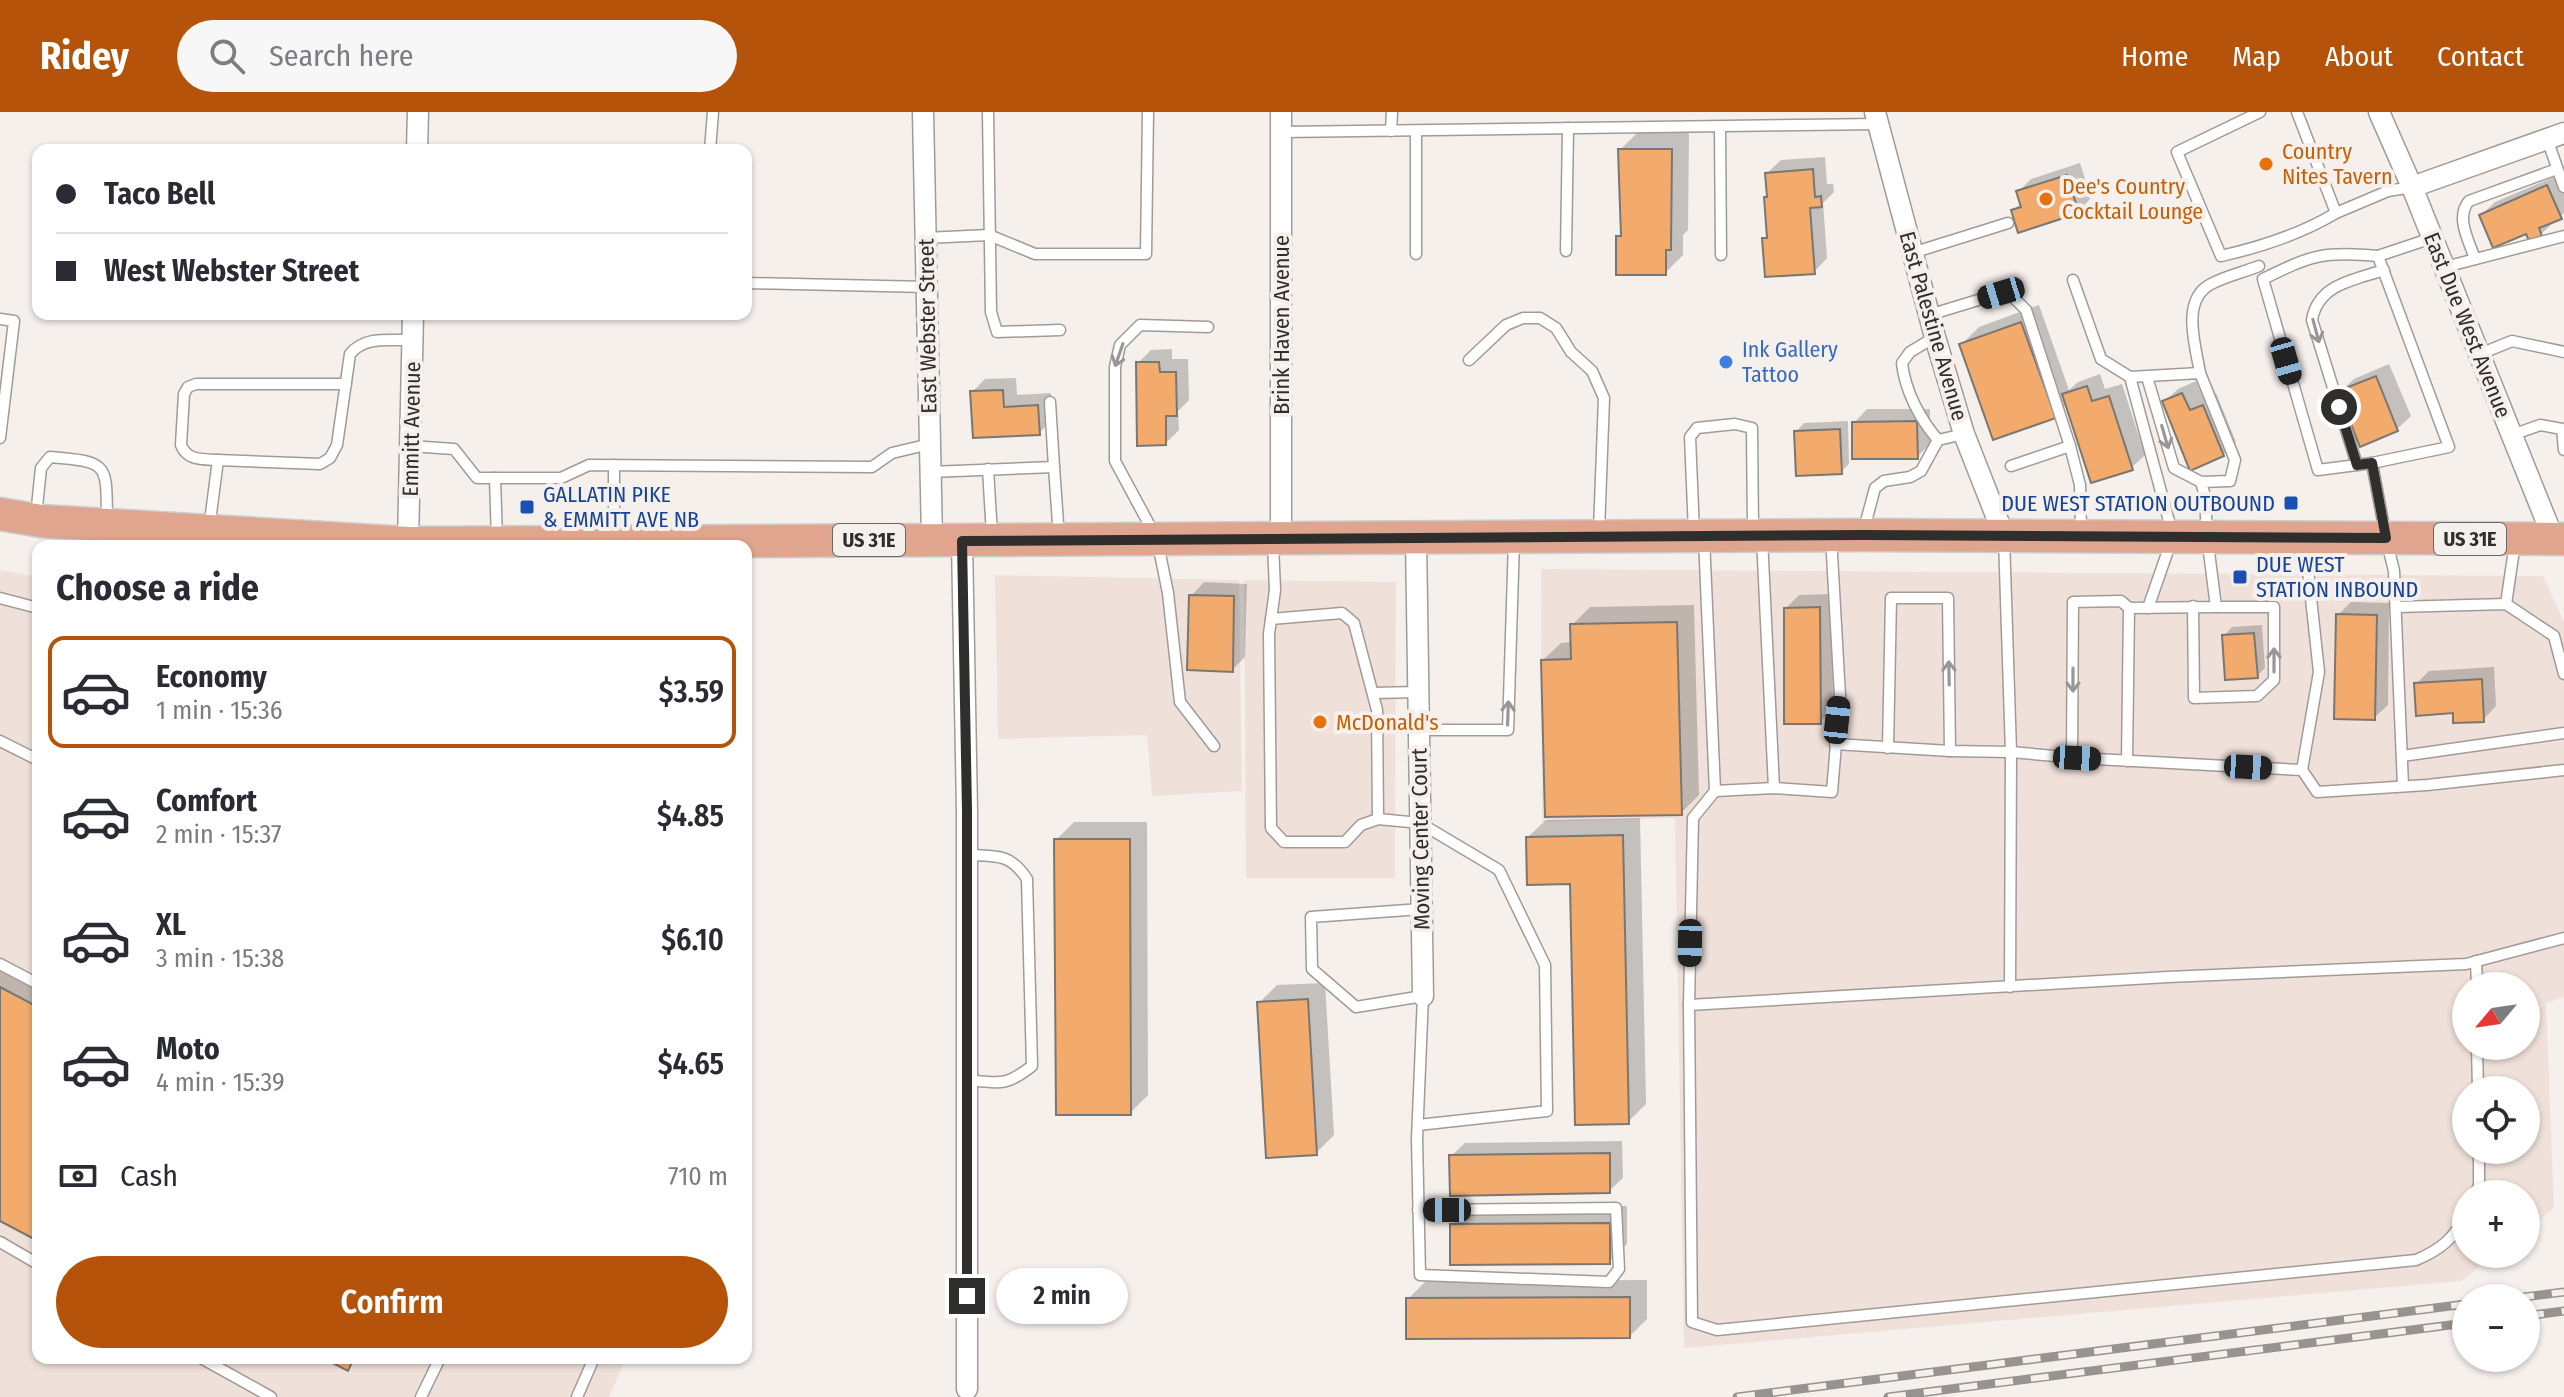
<!DOCTYPE html>
<html lang="en">
<head>
<meta charset="utf-8">
<style>
	body { margin:0; font-family:"Fira Sans Condensed",sans-serif; background:#f7f7f7; color:#2b2b33; height:100vh; display:flex; flex-direction:column; font-size:30px; white-space:nowrap }
	* { box-sizing:border-box; margin:0 }
	p { font-size:26px; color:#7c7c81 }
	.icon { flex:none; width:44px; height:44px; fill:none; stroke:currentColor; stroke-width:2; stroke-linecap:round; stroke-linejoin:round }
	.map { position:relative; flex:1; overflow:hidden }
	.drawer { position:absolute; left:32px; top:428px; width:720px; height:824px; display:flex; flex-direction:column; background:#fff; border-radius:16px; box-shadow:0 2px 6px #0004 }
	.drawer>* { flex:none }
	.banner { position:absolute; left:32px; top:32px; width:720px; height:176px; border-radius:16px; box-shadow:0 2px 6px #0004; display:grid; align-content:center; height:176px; padding:0 24px; background:#fff }
	.needle { width:52px; rotate:241deg }
	.controls { position:absolute; left:2452px; top:860px; display:grid; gap:16px }
	.controls a { display:grid; place-items:center; width:88px; height:88px; border-radius:50%; background:#fff; box-shadow:0 2px 6px #0004; font-size:40px }
	.end { position:absolute; width:36px; height:36px; margin:-18px; border:10px solid #302e2d; background:#fff; box-shadow:0 0 0 4px #fff }
	.from { border-radius:50% }
	.bubble { position:absolute; height:56px; border-radius:28px; background:#fff; box-shadow:0 2px 6px #0004; font-size:26px; font-weight:600; line-height:56px; text-align:center }
	.car { position:absolute; width:24px; height:48px; margin:-24px -12px; border-radius:10px; box-shadow:0 0 6px 2px #0007; background:linear-gradient(#222 24%,#8ab4d8 0 40%,#222 0 76%,#8ab4d8 0 86%,#222 0) }
	.banner b { display:flex; align-items:center; gap:28px; height:76px; font-size:30px }
	.banner b+b { border-top:2px solid #e1e1e2 }
	.banner i { width:20px; height:20px; background:#2b2b33 }
	ul { padding:0; list-style:none }
	li { display:flex; align-items:center; gap:24px; height:112px; margin:0 16px 12px; padding:0 8px; border:4px solid transparent; border-radius:16px }
	li div { flex:1 }
	li b { display:block; font-size:30px }
	li em { font-style:normal; font-weight:600 }
	li.on { border-color:#b45309 }
	li>.icon { width:72px; height:72px; stroke-width:1.5 }
	h2 { padding:0 24px; font-size:36px; line-height:96px }
	.pay { display:flex; align-items:center; gap:20px; height:88px; padding:0 24px; font-size:30px }
	.pay p { margin-inline-start:auto }
	.button { display:flex; gap:16px; margin-top:auto; padding:16px 24px }
	.button a { flex:1; height:92px; border-radius:48px; background:#b45309; color:#fff; font-size:32px; font-weight:600; line-height:92px; text-align:center }
	header { display:flex; align-items:center; gap:48px; box-sizing:border-box; height:112px; padding:0 40px; background:#b45309; color:#fff }
	header strong { font-size:38px }
	nav { display:flex; gap:44px; margin-inline-start:auto; font-size:28px }
	.search { width:560px; height:72px; background:#f7f7f7; display:flex; align-items:center; gap:20px; box-sizing:border-box; padding:0 28px; border-radius:44px; color:#7c7c81; font-size:30px }
	.map>svg:first-child { display:block }
	.built { fill:#efe1da; fill-rule:evenodd }
	.shadow { fill:#0003 }
	.building { fill:#f2ab6c; stroke:#7a7672; stroke-width:2 }
	.lines { fill:none; stroke-linecap:round; stroke-linejoin:round }
	.lane-casing { stroke:#a19b98; stroke-width:13 }
	.street-casing { stroke:#a19b98; stroke-width:23 }
	.primary-casing { stroke:#cdcdcd; stroke-width:35 }
	.lane { stroke:#fff; stroke-width:10 }
	.street { stroke:#fff; stroke-width:20 }
	.primary { stroke:#dfa58e; stroke-width:32 }
	.rail-casing { stroke:#979391; stroke-width:9 }
	.rail { stroke:#f6f0ed; stroke-width:6; stroke-dasharray:18; stroke-linecap:butt }
	.oneway { stroke:#989696 }
	.route { stroke:#302e2d; stroke-width:10 }
	.food-dot { fill:#e8710a; stroke:#f6f0ed; stroke-width:3 }
	.shop-dot { fill:#3f7fe0; stroke:#f6f0ed; stroke-width:3 }
	.transit-dot { fill:#1a4fb4; stroke:#f6f0ed; stroke-width:3 }
	.labels { text-anchor:middle; stroke-width:8; stroke-linejoin:round; paint-order:stroke }
	.shield { fill:#f6f0ed; stroke:#6b6867; stroke-width:2 }
	.shield-label { font-size:20px; font-weight:bold; fill:#302e2d }
	.food-label { font-size:22px; fill:#c56008; stroke:#f6f0ed; text-anchor:start }
	.street-label { font-size:22px; fill:#302e2d; stroke:#f6f0ed }
	.shop-label { font-size:22px; fill:#366cbe; stroke:#f6f0ed; text-anchor:start }
	.transit-label { font-size:22px; fill:#164399; stroke:#f6f0ed; text-anchor:start }
</style>
</head>
<body>
<header>
<strong>Ridey</strong>
<div class="search"><svg class="icon" aria-label="search" viewBox="0 0 24 24"><circle cx="10" cy="10" r="6"/><path d="M15 15l6 6"/></svg>Search here</div>
<nav><a>Home</a><a>Map</a><a>About</a><a>Contact</a></nav>
</header>
<div class="map">
<svg width="2564" height="1285" viewBox="0 0 2564 1285">
	<rect width="100%" height="100%" fill="#f6f0ed"/>
	<g class="built">
		<path d="M1541 457 2543 464 2564 510V885L2546 891 2554 1096 2526 1118V1082H2466V1142H2495L2461 1169 1684 1236 1675 706 1542 710ZM2466 874H2526V934H2466ZM2466 978H2526V1038H2466Z"/>
		<path d="M0 458 38 465V1246H626L609 1285H0Z"/>
		<path d="M995 463 1239 468 1242 679 1152 684 1147 623 998 627Z"/>
		<path d="M1244 468 1396 470 1395 766H1246Z"/>
	</g>
	<g class="shadow">
		<path d="M1638 20H1689L1688 118 1683 123V143L1665 161 1618 125 1623 120 1620 38Z"/>
		<path d="M1825 45 1827 72H1833L1834 80 1823 91 1827 146 1814 160 1764 127 1769 123 1767 61 1781 48Z"/>
		<path d="M2080 51 2091 86 2078 100 2013 99 2021 91 2018 80 2031 67Z"/>
		<path d="M2561 62 2564 69V101L2541 122 2527 120 2481 103 2495 90Z"/>
		<path d="M2039 193 2069 278 2078 270 2100 262 2105 277 2122 272 2145 343 2131 356 2067 292 2055 304 1962 232 1979 215Z"/>
		<path d="M1172 237V247H1188L1189 288 1178 299 1179 318 1166 331 1138 251 1151 238Z"/>
		<path d="M2389 252 2411 304 2397 317 2361 332 2340 280 2354 267Z"/>
		<path d="M1016 266 1017 283 1051 281 1052 308 1039 321 972 280 985 267Z"/>
		<path d="M2196 269 2203 286 2216 281 2236 330 2223 343 2164 290 2178 277Z"/>
		<path d="M1867 297H1930V332L1917 345 1854 311Z"/>
		<path d="M1848 309 1849 352 1841 360 1796 320 1804 311Z"/>
		<path d="M1204 470 1247 472 1245 545 1232 558 1191 484Z"/>
		<path d="M1832 482 1833 596 1820 610 1786 496 1799 483Z"/>
		<path d="M2351 490 2389 491 2388 593 2374 606 2338 503Z"/>
		<path d="M1694 493 1699 683 1681 701 1543 548 1561 531 1572 530V513L1590 495Z"/>
		<path d="M2262 513 2265 556 2257 564 2224 524 2232 515Z"/>
		<path d="M2494 555 2496 594 2483 608 2455 599 2416 572 2429 559Z"/>
		<path d="M1640 706 1646 992 1628 1010 1572 770 1528 725 1546 708Z"/>
		<path d="M1074 710H1147L1148 983 1130 1001 1056 728Z"/>
		<path d="M0 848 38 868V1127L0 1107Z"/>
		<path d="M1325 871 1334 1023 1316 1041 1259 891 1277 873Z"/>
		<path d="M1622 1029 1623 1066 1609 1079 1451 1044 1465 1031Z"/>
		<path d="M1627 1094V1132L1609 1150 1452 1113 1469 1095Z"/>
		<path d="M1647 1168V1207L1630 1224 1408 1187 1426 1169Z"/>
	</g>
	<g class="building">
		<path d="M1618 37H1672L1671 138H1666V163H1616V124H1621Z"/>
		<path d="M1813 57 1815 85 1821 84 1822 95 1810 96 1815 162 1765 165 1762 126H1767L1764 85H1767L1765 61Z"/>
		<path d="M2067 63 2079 101 2018 121 2011 98 2021 95 2016 79Z"/>
		<path d="M2547 73 2562 107 2539 116 2542 124 2529 129 2526 122 2493 136 2479 103Z"/>
		<path d="M2021 210 2056 306 1993 328 1959 232Z"/>
		<path d="M1136 250H1159L1160 260H1176L1177 304H1166V333L1137 334Z"/>
		<path d="M2376 264 2398 319 2360 335 2338 279Z"/>
		<path d="M2087 274 2092 289 2109 284 2133 358 2091 371 2062 282Z"/>
		<path d="M1003 278 1004 295 1038 293 1040 323 973 326 970 279Z"/>
		<path d="M2182 281 2190 298 2203 293 2224 344 2190 359 2162 289Z"/>
		<path d="M1917 309 1918 347H1852V310Z"/>
		<path d="M1840 317 1842 362 1796 364 1794 319Z"/>
		<path d="M1189 483 1234 484 1233 560 1187 558Z"/>
		<path d="M1820 495 1821 612H1784V496Z"/>
		<path d="M2336 502 2377 503 2375 608 2334 607Z"/>
		<path d="M1677 510 1682 703 1545 705 1541 548 1571 547 1570 512Z"/>
		<path d="M2254 521 2258 566 2225 568 2222 523Z"/>
		<path d="M2482 567 2484 610 2453 611V601L2416 604 2414 571Z"/>
		<path d="M1623 723 1629 1012 1575 1013 1570 772 1527 773 1526 725Z"/>
		<path d="M1054 727H1130L1131 1003H1056Z"/>
		<path d="M0 875 38 895V1129L0 1109Z"/>
		<path d="M1308 887 1317 1043 1266 1046 1257 890Z"/>
		<path d="M1610 1041V1081L1450 1084 1449 1043Z"/>
		<path d="M1610 1111V1152L1450 1153V1112Z"/>
		<path d="M1630 1185V1226L1406 1227V1186Z"/>
		<path d="M323 1246H354L348 1259Z"/>
	</g>
	<g class="lines">
		<g class="lane-casing">
			<g id="lane">
				<path d="M988 0 991 200 997 220 1060 218"/>
				<path d="M2260 0 2177 40 2221 144C2261 135 2301 122 2336 101L2297 0"/>
				<path d="M1720 16 1721 143"/>
				<path d="M1391 19 1392 0"/>
				<path d="M1282 20 1879 12"/>
				<path d="M2547 27 2564 75"/>
				<path d="M710 38 713 0"/>
				<path d="M2336 101 2388 79 2412 75"/>
				<path d="M925 126 989 123 1035 142H1146L1148 0"/>
				<path d="M1566 139 1568 16"/>
				<path d="M1912 141 2008 111"/>
				<path d="M1416 142V20"/>
				<path d="M2475 147C2469 129 2455 105 2469 89L2557 57"/>
				<path d="M2445 155 2564 124"/>
				<path d="M2073 168 2101 247 2130 265 2173 424 2148 496"/>
				<path d="M746 171 927 175"/>
				<path d="M1929 203 2001 181 2014 186 2026 198 2070 334"/>
				<path d="M0 207 14 209 0 326"/>
				<path d="M1208 215 1140 213 1120 233 1115 255V349L1157 427 1168 481 1180 590 1214 634"/>
				<path d="M1935 225 1910 240 1902 251C1905 279 1920 307 1938 328L1964 322"/>
				<path d="M2480 242 2512 229 2564 240"/>
				<path d="M1469 248 1506 213 1523 206H1540L1556 216 1571 240 1592 259 1604 286 1599 419"/>
				<path d="M2200 261C2196 235 2180 188 2211 172 2226 164 2244 160 2259 154"/>
				<path d="M2147 265 2174 356 2201 370"/>
				<path d="M1050 290 1054 355"/>
				<path d="M2512 323 2540 313 2562 317 2564 338"/>
				<path d="M410 334 454 337 477 366H561L589 353 872 355 892 341 930 332"/>
				<path d="M218 348C203 347 187 349 181 333L184 282 188 275 196 272H346"/>
				<path d="M2372 351 2318 358 2263 167C2312 143 2323 139 2378 144"/>
				<path d="M2357 353 2312 208C2318 172 2354 168 2384 158"/>
				<path d="M2011 354 2070 334 2080 373 2081 421"/>
				<path d="M988 357 992 423"/>
				<path d="M930 360 1054 355 1059 425"/>
				<path d="M495 366 497 428"/>
				<path d="M36 404 41 356 50 345C111 350 106 352 107 410"/>
				<path d="M209 417 218 348 320 352 330 346 337 333 350 242C365 223 391 229 413 228"/>
				<path d="M1864 417 1875 376 1884 369 1910 365 1921 359 1938 328"/>
				<path d="M1694 420 1690 325 1697 316 1735 312 1752 316 1753 418"/>
				<path d="M1704 426 1715 679 1774 676 1832 680 1840 584 1831 425"/>
				<path d="M1762 426 1774 676"/>
				<path d="M2004 426 2011 640 2010 875"/>
				<path d="M614 427V353"/>
				<path d="M1273 432 1275 478 1269 522 1271 716 1284 730H1345L1361 713 1378 707 1420 711 1499 758 1545 853 1547 999 1418 1013"/>
				<path d="M0 486 38 496"/>
				<path d="M2506 492 2515 431"/>
				<path d="M2193 494 2194 586 2257 584 2274 568V495H2216"/>
				<path d="M2396 495 2506 492 2554 524 2564 562"/>
				<path d="M1271 507 1342 501 1354 511 1377 598 1378 707"/>
				<path d="M1373 581 1418 580"/>
				<path d="M1419 618H1508L1514 429"/>
				<path d="M0 629 38 648"/>
				<path d="M1835 632 1950 639 2011 640 2077 646 2302 658 2317 680 2427 673 2564 658"/>
				<path d="M1888 636 1891 486H1948L1950 639"/>
				<path d="M2402 644 2564 621"/>
				<path d="M2072 646 2073 490 2121 489 2129 496 2216 495 2207 424 2205 384 2201 370 2230 369 2235 348 2200 261 2130 265"/>
				<path d="M2127 649 2129 496"/>
				<path d="M2302 658 2319 560 2305 431"/>
				<path d="M2403 674 2394 459 2386 426 2372 351 2449 335 2378 144 2432 126"/>
				<path d="M1715 679 1693 706 1689 893 2168 865 2466 852 2564 826"/>
				<path d="M967 743C996 744 1010 741 1027 767L1032 954C1005 975 1000 971 967 968"/>
				<path d="M2476 849 2477 874"/>
				<path d="M0 852 38 872"/>
				<path d="M1689 893 1692 1210 1717 1218 2416 1148C2440 1138 2455 1126 2466 1102"/>
				<path d="M2477 934 2478 978"/>
				<path d="M2475 1082 2479 1074V1038"/>
				<path d="M1418 1098 1616 1096 1619 1157 1609 1170 1420 1163 1417 1027 1423 884 1356 895 1312 857 1311 805 1421 797"/>
				<path d="M0 1130 38 1152"/>
				<path d="M201 1246 271 1285"/>
				<path d="M421 1285 440 1246"/>
				<path d="M577 1285 594 1246"/>
			</g>
		</g>
		<g class="street-casing">
			<g id="street">
				<path d="M923 0 932 427"/>
				<path d="M1875 0 1935 225 1964 322 2004 424"/>
				<path d="M2379 0 2412 75 2554 428"/>
				<path d="M417 38 418 0"/>
				<path d="M2412 75 2564 21"/>
				<path d="M1281 426V0"/>
				<path d="M1416 426 1423 884"/>
				<path d="M962 429 967 699V1277"/>
				<path d="M408 431 413 202"/>
			</g>
		</g>
		<g class="primary-casing">
			<path id="primary" d="M0 402 41 409 408 431 1863 423 2564 427"/>
		</g>
		<use href="#lane" class="lane"/>
		<use href="#street" class="street"/>
		<use href="#primary" class="primary"/>
		<g class="rail-casing">
			<g id="rail">
				<path d="M2516 1186 2564 1180"/>
				<path d="M2526 1204 2564 1199"/>
				<path d="M1737 1285 2466 1192"/>
				<path d="M1888 1285 2466 1211"/>
			</g>
		</g>
		<use href="#rail" class="rail"/>
	</g>
	<defs><path id="oneway-shaft" d="M-6 0H5M1.5-3L5.5 0L1.5 3" fill="none" stroke-width="1.6" stroke-linecap="round" stroke-linejoin="round" transform="scale(2)"/></defs>
	<g class="oneway">
		<use href="#oneway-shaft" transform="translate(2316 219) rotate(75)"/>
		<use href="#oneway-shaft" transform="translate(1119 243) rotate(109)"/>
		<use href="#oneway-shaft" transform="translate(2165 325) rotate(74)"/>
		<use href="#oneway-shaft" transform="translate(2274 548) rotate(-90)"/>
		<use href="#oneway-shaft" transform="translate(1949 561) rotate(-91)"/>
		<use href="#oneway-shaft" transform="translate(2073 568) rotate(90)"/>
		<use href="#oneway-shaft" transform="translate(1508 601) rotate(-88)"/>
	</g>
	<g class="lines">
		<path class="route" d="M967 1184V699L962 429 1863 423 2386 426 2372 351 2357 353 2339 295"/>
	</g>
	<g class="food-dot">
		<circle cx="2266" cy="52" r="8"/>
		<circle cx="2046" cy="87" r="8"/>
		<circle cx="1320" cy="610" r="8"/>
	</g>
	<circle class="shop-dot" cx="1726" cy="250" r="8"/>
	<g class="transit-dot">
		<rect x="2283" y="383" width="16" height="16" rx="4"/>
		<rect x="519" y="387" width="16" height="16" rx="4"/>
		<rect x="2232" y="457" width="16" height="16" rx="4"/>
	</g>
	<g class="labels">
		<g class="shield">
			<rect x="2434" y="411" width="72" height="32" rx="6"/>
			<rect x="833" y="412" width="72" height="32" rx="6"/>
		</g>
		<g class="shield-label">
			<text x="2470" y="434">US 31E</text>
			<text x="869" y="435">US 31E</text>
		</g>
		<g class="food-label">
			<text x="2282" y="47">Country<tspan x="2282" dy="25">Nites Tavern</tspan></text>
			<text x="2062" y="82">Dee's Country<tspan x="2062" dy="25">Cocktail Lounge</tspan></text>
			<text x="1336" y="618">McDonald's</text>
		</g>
		<g class="street-label">
			<text transform="translate(1281 213) rotate(-90)" y="8">Brink Haven Avenue</text>
			<text transform="translate(2468 213) rotate(68)" y="8">East Due West Avenue</text>
			<text transform="translate(927 214) rotate(-91)" y="8">East Webster Street</text>
			<text transform="translate(1934 214) rotate(74)" y="8">East Palestine Avenue</text>
			<text transform="translate(411 317) rotate(-89)" y="8">Emmitt Avenue</text>
			<text transform="translate(1420 727) rotate(-91)" y="8">Moving Center Court</text>
		</g>
		<g class="shop-label">
			<text x="1742" y="245">Ink Gallery<tspan x="1742" dy="25">Tattoo</tspan></text>
		</g>
		<g class="transit-label">
			<text x="543" y="390">GALLATIN PIKE<tspan x="543" dy="25">&amp; EMMITT AVE NB</tspan></text>
			<text x="2275" y="399" text-anchor="end">DUE WEST STATION OUTBOUND</text>
			<text x="2256" y="460">DUE WEST<tspan x="2256" dy="25">STATION INBOUND</tspan></text>
		</g>
	</g>
</svg>
<div class="controls">
<a><svg class="needle" viewBox="-14 -14 28 28"><path d="M0-13l5 13h-10z" fill="#e53935"/><path d="M0 13l5-13h-10z" fill="#7c7c81"/></svg></a>
<a><svg class="icon" aria-label="locate" viewBox="0 0 24 24"><circle cx="12" cy="12" r="6"/><path d="M12 2v4M12 18v4M2 12h4M18 12h4"/></svg></a>
<a>+</a>
<a>−</a>
</div>
<i class="end from" style="left:2339px;top:295px"></i>
<i class="end" style="left:967px;top:1184px"></i>
<div class="bubble" style="left:996px;top:1156px;width:132px">2 min</div>
<i class="car" style="left:2001px;top:181px;rotate:253deg"></i>
<i class="car" style="left:2286px;top:249px;rotate:164deg"></i>
<i class="car" style="left:1837px;top:608px;rotate:6deg"></i>
<i class="car" style="left:2077px;top:646px;rotate:93deg"></i>
<i class="car" style="left:2248px;top:655px;rotate:93deg"></i>
<i class="car" style="left:1690px;top:831px;rotate:181deg"></i>
<i class="car" style="left:1447px;top:1098px;rotate:270deg"></i>
<div class="banner">
<b><i class="from"></i>Taco Bell</b>
<b><i></i>West Webster Street</b>
</div>
<section class="drawer">
<h2>Choose a ride</h2>
<ul>
<li class="on"><svg class="icon" aria-label="car" viewBox="0 0 24 24"><path d="M5 17H2v-5l4-1 3-4h7l3 4 3 1v5h-3M9 17h6M6 11h13"/><circle cx="7" cy="17" r="2"/><circle cx="17" cy="17" r="2"/></svg><div><b>Economy</b><p>1 min · 15:36</p></div><em>$3.59</em></li>
<li><svg class="icon" aria-label="car" viewBox="0 0 24 24"><path d="M5 17H2v-5l4-1 3-4h7l3 4 3 1v5h-3M9 17h6M6 11h13"/><circle cx="7" cy="17" r="2"/><circle cx="17" cy="17" r="2"/></svg><div><b>Comfort</b><p>2 min · 15:37</p></div><em>$4.85</em></li>
<li><svg class="icon" aria-label="car" viewBox="0 0 24 24"><path d="M5 17H2v-5l4-1 3-4h7l3 4 3 1v5h-3M9 17h6M6 11h13"/><circle cx="7" cy="17" r="2"/><circle cx="17" cy="17" r="2"/></svg><div><b>XL</b><p>3 min · 15:38</p></div><em>$6.10</em></li>
<li><svg class="icon" aria-label="car" viewBox="0 0 24 24"><path d="M5 17H2v-5l4-1 3-4h7l3 4 3 1v5h-3M9 17h6M6 11h13"/><circle cx="7" cy="17" r="2"/><circle cx="17" cy="17" r="2"/></svg><div><b>Moto</b><p>4 min · 15:39</p></div><em>$4.65</em></li>
</ul>
<div class="pay"><svg class="icon" aria-label="cash" viewBox="0 0 24 24"><path d="M3 7h18v10H3z"/><circle cx="12" cy="12" r="2"/></svg>Cash<p>710 m</p></div>
<div class="button"><a>Confirm</a></div>
</section>
</div>
</body>
</html>
